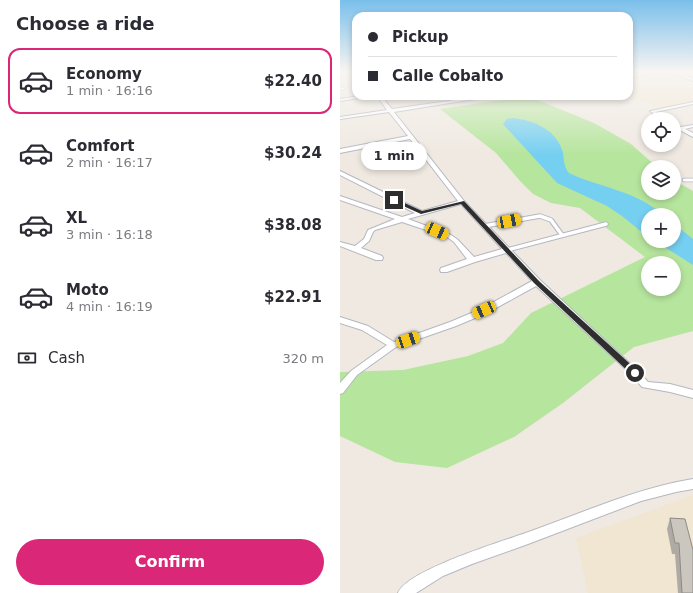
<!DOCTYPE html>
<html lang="en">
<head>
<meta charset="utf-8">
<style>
	body { margin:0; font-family:"DejaVu Sans",sans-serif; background:#f2f2f3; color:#2b2b33; height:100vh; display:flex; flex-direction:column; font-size:15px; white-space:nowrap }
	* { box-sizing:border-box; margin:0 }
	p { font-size:13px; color:#7c7c81 }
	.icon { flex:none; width:22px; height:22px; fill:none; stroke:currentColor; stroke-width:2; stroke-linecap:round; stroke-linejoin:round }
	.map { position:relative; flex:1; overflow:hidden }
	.panel { display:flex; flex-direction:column; background:#fff; width:340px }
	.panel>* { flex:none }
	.top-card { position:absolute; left:12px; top:12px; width:281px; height:88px; border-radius:12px; box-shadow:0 2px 6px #0003; display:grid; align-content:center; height:88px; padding:0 16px; background:#fff }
	.controls { position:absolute; left:301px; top:112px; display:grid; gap:8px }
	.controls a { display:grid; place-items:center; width:40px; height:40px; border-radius:50%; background:#fff; box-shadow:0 2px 6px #0003; font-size:20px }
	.end { position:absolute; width:18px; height:18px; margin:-9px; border:5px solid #2e2e2e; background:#fff; box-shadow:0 0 0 2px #fff }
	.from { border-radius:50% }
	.bubble { position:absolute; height:28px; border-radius:14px; background:#fff; box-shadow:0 2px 6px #0003; font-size:13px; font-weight:700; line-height:28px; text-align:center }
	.car { position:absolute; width:12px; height:24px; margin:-12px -6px; border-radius:5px; box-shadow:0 0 3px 1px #0007; background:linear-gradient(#f5c518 24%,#345 0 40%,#f5c518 0 76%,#345 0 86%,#f5c518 0) }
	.top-card b { display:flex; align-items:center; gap:14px; height:38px; font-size:15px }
	.top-card b+b { border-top:1px solid #e1e1e2 }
	.top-card i { width:10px; height:10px; background:#2b2b33 }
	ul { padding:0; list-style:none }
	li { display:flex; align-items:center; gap:12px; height:66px; margin:0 8px 6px; padding:0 8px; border:2px solid transparent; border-radius:12px }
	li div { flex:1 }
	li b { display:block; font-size:15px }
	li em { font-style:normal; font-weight:700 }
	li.current { border-color:#db2777 }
	li>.icon { width:36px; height:36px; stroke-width:1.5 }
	h2 { padding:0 16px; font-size:18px; line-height:48px }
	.pay { display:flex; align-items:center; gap:10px; height:44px; padding:0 16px; font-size:15px }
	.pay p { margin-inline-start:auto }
	.cta { display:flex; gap:8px; margin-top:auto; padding:8px 16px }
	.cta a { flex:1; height:46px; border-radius:24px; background:#db2777; color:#fff; font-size:16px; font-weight:700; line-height:46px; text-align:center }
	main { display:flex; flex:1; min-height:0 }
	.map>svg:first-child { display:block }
	.education { fill:#f0e6d1 }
	.green { fill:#b6e59e; fill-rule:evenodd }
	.water { fill:#75cff0 }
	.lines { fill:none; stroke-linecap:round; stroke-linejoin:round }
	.lane-far2-casing { stroke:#b4b7c1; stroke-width:3 }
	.lane-far1-casing { stroke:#b4b7c1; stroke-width:4.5 }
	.lane-casing { stroke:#b4b7c1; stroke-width:5.5 }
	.street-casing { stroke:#b4b7c1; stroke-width:2 }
	.lane-far2 { stroke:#fff; stroke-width:2 }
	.lane-far1 { stroke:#fff; stroke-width:3 }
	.lane { stroke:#fff; stroke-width:3.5 }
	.street { fill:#fff; fill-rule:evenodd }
	.wall { fill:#afaba4 }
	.building { fill:#cbc7bf; stroke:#8e8b86 }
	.route { fill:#2e2e2e }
</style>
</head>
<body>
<main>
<section class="panel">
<h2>Choose a ride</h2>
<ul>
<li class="current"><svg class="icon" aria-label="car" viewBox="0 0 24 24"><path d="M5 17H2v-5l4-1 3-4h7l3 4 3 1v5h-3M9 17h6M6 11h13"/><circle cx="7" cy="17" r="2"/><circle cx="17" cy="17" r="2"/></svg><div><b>Economy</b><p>1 min · 16:16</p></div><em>$22.40</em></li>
<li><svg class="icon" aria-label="car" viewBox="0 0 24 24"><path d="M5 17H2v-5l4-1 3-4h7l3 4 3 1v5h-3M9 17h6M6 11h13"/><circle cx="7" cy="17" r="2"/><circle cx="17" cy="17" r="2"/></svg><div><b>Comfort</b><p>2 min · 16:17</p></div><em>$30.24</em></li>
<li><svg class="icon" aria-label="car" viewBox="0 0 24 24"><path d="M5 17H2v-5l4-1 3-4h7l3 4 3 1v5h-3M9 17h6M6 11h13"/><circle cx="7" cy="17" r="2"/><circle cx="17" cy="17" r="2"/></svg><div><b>XL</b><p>3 min · 16:18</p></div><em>$38.08</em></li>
<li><svg class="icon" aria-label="car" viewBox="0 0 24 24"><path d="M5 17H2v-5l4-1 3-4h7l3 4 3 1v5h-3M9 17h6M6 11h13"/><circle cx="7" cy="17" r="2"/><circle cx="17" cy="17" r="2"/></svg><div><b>Moto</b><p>4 min · 16:19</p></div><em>$22.91</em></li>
</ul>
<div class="pay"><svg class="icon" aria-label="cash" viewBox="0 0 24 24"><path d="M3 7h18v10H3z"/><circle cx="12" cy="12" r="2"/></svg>Cash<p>320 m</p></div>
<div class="cta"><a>Confirm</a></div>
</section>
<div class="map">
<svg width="353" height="593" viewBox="0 0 353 593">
	<rect width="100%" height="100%" fill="#efe9e1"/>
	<g class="education">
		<path d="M330 72 353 83V102L316 108 289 93V78Z"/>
		<path d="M353 495V593H248L236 538Z"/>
	</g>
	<path class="green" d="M188 96 254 123 291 144 317 167H308V193H334V180L353 191V331L294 347 223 403 174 437 107 468 55 462 0 436V372L63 370 128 356 163 343 191 313 305 257 240 208 211 203 193 194 180 181 156 153 100 109ZM308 215H334V241H308ZM308 263H334V289H308Z"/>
	<g class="water">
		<path d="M174 118C195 121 217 130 223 153 224 161 224 167 229 173 261 188 297 191 323 215H308V237L282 216 267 206 217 183 163 124 167 119Z"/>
		<path d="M334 224 353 239V265L315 241H334Z"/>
	</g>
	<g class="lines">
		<g class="lane-far2-casing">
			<g id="lane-far2">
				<path d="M0 88 4 89"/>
				<path d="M225 96 227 97"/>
			</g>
		</g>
		<g class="lane-far1-casing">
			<path id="lane-far1" d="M344 180H353"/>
		</g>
		<g class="lane-casing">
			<g id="lane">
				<path d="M144 226 200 216 211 220 222 235"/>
				<path d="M167 250 266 224"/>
			</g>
		</g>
		<g class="street-casing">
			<g id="street">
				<path d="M305 72H317L289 77V75Z"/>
				<path d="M333 72H339L353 79V81Z"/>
				<path d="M20 96H31L0 101V99Z"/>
				<path d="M37 96H41L52 109 143 96H154L54 112 124 201 200 280 298 371 308 382 330 384 353 390V398L330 392 302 387 292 375 196 286 147 313 116 326 56 347 17 375 3 393 0 394V383L11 371 47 345 22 330 0 323V317L28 326 54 342 110 322 141 309 192 281 166 253 135 262 107 272H101L100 270 101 268 127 259 114 242 107 237 62 222 35 230 33 232 29 241 21 248 42 256 43 258 42 260H36L0 246V242L15 246 24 239 28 230 55 219 0 200V196L62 217 75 213 0 175V171L82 211 118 201 70 139 0 153V149L68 136 49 112 0 119V117L47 110ZM121 204 162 249 134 257 118 240 111 235 68 219Z"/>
				<path d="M353 102V104L316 112 326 119H321L310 111Z"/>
				<path d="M334 124 341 127 353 125V127L345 129 353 133V137L334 127Z"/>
				<path d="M353 479V489L336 492 301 501 188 544 132 564 103 576 76 593H58C68 569 168 540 194 530 247 511 298 488 353 479Z"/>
			</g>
		</g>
		<use href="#lane-far2" class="lane-far2"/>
		<use href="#lane-far1" class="lane-far1"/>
		<use href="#lane" class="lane"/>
		<use href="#street" class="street"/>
	</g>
	<path class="wall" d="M330 518 345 519 353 593H338L335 554H332L327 529Z"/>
	<path class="building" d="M330 518 345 519 353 550V593H342L339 543H335Z"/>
	<linearGradient id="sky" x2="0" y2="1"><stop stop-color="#7abfeb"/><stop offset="0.46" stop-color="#f8f5f2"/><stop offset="1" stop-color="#f8f5f2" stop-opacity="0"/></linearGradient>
	<rect width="353" height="155" fill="url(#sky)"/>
	<path class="route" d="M54 198 82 211 124 201 199 281 298 371V375H292L194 283 121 204 81 214 52 201V198Z"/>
</svg>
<div class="controls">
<a><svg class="icon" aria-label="locate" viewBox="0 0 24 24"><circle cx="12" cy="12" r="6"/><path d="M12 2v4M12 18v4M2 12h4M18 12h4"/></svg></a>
<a><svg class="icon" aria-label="layers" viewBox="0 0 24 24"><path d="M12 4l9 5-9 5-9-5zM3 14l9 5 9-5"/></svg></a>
<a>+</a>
<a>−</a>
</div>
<i class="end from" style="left:295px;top:373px"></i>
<i class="end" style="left:54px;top:200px"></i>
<div class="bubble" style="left:21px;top:142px;width:66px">1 min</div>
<i class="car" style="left:169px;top:221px;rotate:79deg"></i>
<i class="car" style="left:97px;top:231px;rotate:114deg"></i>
<i class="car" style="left:144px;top:310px;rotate:246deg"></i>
<i class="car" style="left:68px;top:340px;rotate:71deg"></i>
<div class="top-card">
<b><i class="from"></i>Pickup</b>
<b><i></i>Calle Cobalto</b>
</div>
</div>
</main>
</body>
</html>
